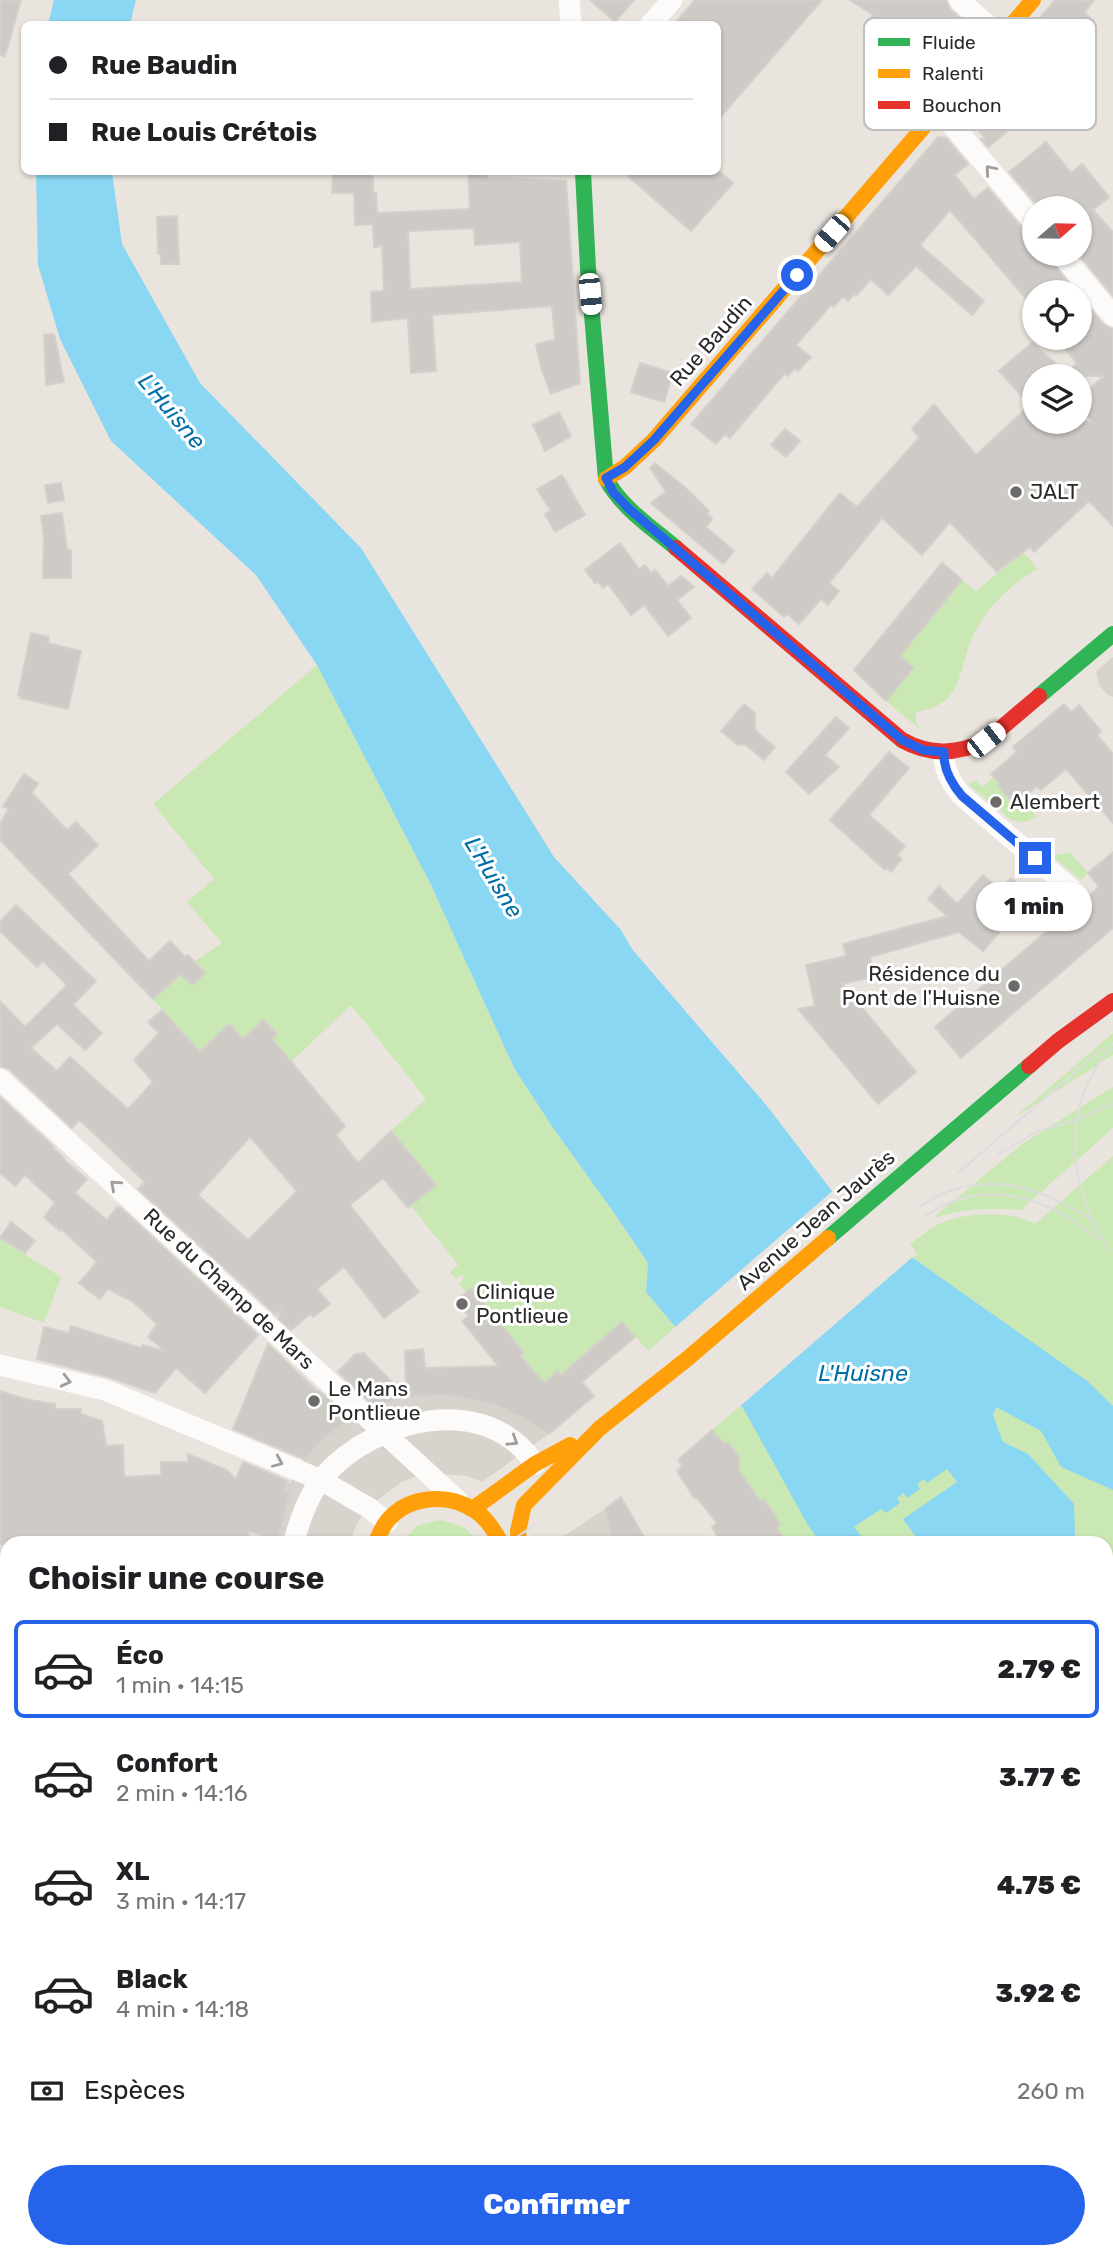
<!DOCTYPE html>
<html lang="fr">
<head>
<meta charset="utf-8">
<style>
	body { margin:0; font-family:Rubik,sans-serif; background:#f6f6f6; color:#202124; height:100vh; display:flex; flex-direction:column; font-size:26px; white-space:nowrap }
	* { box-sizing:border-box; margin:0 }
	p { font-size:23px; color:#757577 }
	.icon { flex:none; width:38px; height:38px; fill:none; stroke:currentColor; stroke-width:2; stroke-linecap:round; stroke-linejoin:round }
	.map { position:relative; flex:1; overflow:hidden }
	.side { position:absolute; left:0px; top:1536px; width:1113px; height:723px; display:flex; flex-direction:column; background:#fff; border-radius:21px 21px 0 0; box-shadow:0 2px 5px #0004 }
	.side>* { flex:none }
	.top-card { position:absolute; left:21px; top:21px; width:700px; height:154px; border-radius:10px; box-shadow:0 2px 5px #0004; display:grid; align-content:center; height:154px; padding:0 28px; background:#fff }
	.needle { width:46px; rotate:70deg }
	.buttons { position:absolute; left:1022px; top:196px; display:grid; gap:14px }
	.buttons a { display:grid; place-items:center; width:70px; height:70px; border-radius:50%; background:#fff; box-shadow:0 2px 5px #0004; font-size:35px }
	.end { position:absolute; width:32px; height:32px; margin:-16px; border:9px solid #2563eb; background:#fff; box-shadow:0 0 0 4px #fff }
	.from { border-radius:50% }
	.bubble { position:absolute; height:49px; border-radius:24px; background:#fff; box-shadow:0 2px 5px #0004; font-size:23px; font-weight:800; line-height:49px; text-align:center }
	.car { position:absolute; width:21px; height:42px; margin:-21px -10px; border-radius:9px; box-shadow:0 0 5px 2px #0007; background:linear-gradient(#fff 24%,#345 0 40%,#fff 0 76%,#345 0 86%,#fff 0) }
	.top-card b { display:flex; align-items:center; gap:24px; height:66px; font-size:26px }
	.top-card b+b { border-top:2px solid #e0e0e0 }
	.top-card i { width:18px; height:18px; background:#202124 }
	ul { padding:0; list-style:none }
	li { display:flex; align-items:center; gap:21px; height:98px; margin:0 14px 10px; padding:0 14px; border:4px solid transparent; border-radius:10px }
	li div { flex:1 }
	li b { display:block; font-size:26px }
	li em { font-style:normal; font-weight:800 }
	li.on { border-color:#2563eb }
	li>.icon { width:63px; height:63px; stroke-width:1.5 }
	h2 { padding:0 28px; font-size:32px; line-height:84px }
	.pay { display:flex; align-items:center; gap:18px; height:77px; padding:0 28px; font-size:26px }
	.pay p { margin-inline-start:auto }
	.cta { display:flex; gap:14px; margin-top:auto; padding:14px 28px }
	.cta a { flex:1; height:80px; border-radius:42px; background:#2563eb; color:#fff; font-size:28px; font-weight:800; line-height:80px; text-align:center }
	.map>svg:first-child { display:block }
	.education { fill:#eee4d2 }
	.green { fill:#cae8b3 }
	.plaza { fill:#d8d3cd }
	.water { fill:#8ad7f3 }
	.pier { fill:#eae4de }
	.building { fill:#cecac6; stroke:#d4d0cb; stroke-width:2; fill-rule:evenodd }
	.lines { fill:none; stroke-linecap:round; stroke-linejoin:round }
	.street { stroke:#fcfbfa; stroke-width:21 }
	.fast { stroke:#30b455; stroke-width:16 }
	.slow { stroke:#ff9f0a; stroke-width:16 }
	.jam { stroke:#e5322d; stroke-width:16 }
	.tram { stroke:#dddcde; stroke-width:2 }
	.oneway { stroke:#9e9d9c }
	.route { stroke:#2563eb; stroke-width:9 }
	.poi-dot { fill:#6d6b69; stroke:#fff; stroke-width:2.5 }
	.labels { text-anchor:middle; stroke-width:6; stroke-linejoin:round; paint-order:stroke }
	.street-label { font-size:21px; fill:#2a2a2a; stroke:#fff }
	.poi-label { font-size:21px; fill:#2a2a2a; stroke:#fff; text-anchor:start }
	.water-label { font-size:23px; font-style:italic; fill:#006ea8; stroke:#fff }
	.key { fill:#fff; stroke:#bfbfbf; stroke-width:2 }
	.key-label { font-size:19px; fill:#2a2a2a }
</style>
</head>
<body>
<div class="map">
<svg width="1113" height="2258" viewBox="0 0 1113 2258">
	<rect width="100%" height="100%" fill="#eae4de"/>
	<path class="education" d="M0 1763 7 1779V1888L0 1894Z"/>
	<g class="green">
		<path d="M1023 552 1038 569C1013 583 990 604 976 630 956 666 968 704 916 712V721L921 730 886 701 913 668 880 640 962 580 976 591Z"/>
		<path d="M317 665 431 885 514 1068 551 1125 612 1210 648 1263 646 1292 676 1327 648 1351 623 1322 561 1375 558 1371 544 1383 537 1376 512 1363 523 1353 485 1304 478 1309 459 1283 464 1278 461 1275 456 1279 450 1272 458 1265 411 1206 436 1185 391 1131 426 1099 351 1005 268 1084 247 1062 277 1035 263 1021 243 1039 228 1024 200 1052 153 999 191 964 222 943 187 902 214 879 153 804Z"/>
		<path d="M994 777 1000 784 999 786 1014 805 1022 799 1037 817C1027 822 1021 824 1010 819L969 785 975 780 982 787Z"/>
		<path d="M1045 850 1056 855 1070 852 1088 873 1081 880Z"/>
		<path d="M1113 1033V1055L1014 1118Z"/>
		<path d="M1113 1087V1128L1021 1210C990 1207 962 1209 933 1218L1022 1144Z"/>
		<path d="M1113 1156V1818L1106 1809V1544L788 1543 776 1528 780 1525 774 1513 763 1500 755 1505 739 1470V1457L729 1443 724 1444 712 1430 917 1254 910 1244C919 1238 928 1230 937 1225 962 1212 1011 1210 1035 1224Z"/>
		<path d="M0 1239 61 1277 44 1323 0 1307Z"/>
		<path d="M441 1520 464 1527 480 1543H401L418 1525Z"/>
		<path d="M221 2252H335V2258H220Z"/>
	</g>
	<g class="plaza">
		<path d="M1113 657V697L1108 695 1099 685 1096 671Z"/>
		<path d="M451 1395 502 1407 522 1417 549 1434 482 1482 467 1476 439 1474 415 1477 402 1482 372 1504 358 1521 352 1536 344 1542 277 1544 290 1493 283 1491 287 1482 290 1483 302 1460 324 1438 343 1424V1415L349 1421 372 1407 389 1401 412 1396Z"/>
		<path d="M605 1509 614 1543 549 1544 567 1534Z"/>
	</g>
	<g class="water">
		<path d="M54 0H136L130 24H48Z"/>
		<path d="M36 172H112L122 244 200 383 361 548 554 857 621 930 632 949 767 1106 878 1251H903L1086 1380 1113 1406V1490L1061 1467 1041 1431 996 1407 993 1415 1003 1442 1028 1454 1074 1504 1075 1534 1070 1543H920L903 1519 957 1482 947 1469 927 1483 924 1479 917 1484 920 1489 907 1498 904 1493 897 1498 900 1503 886 1513 881 1509 854 1527 867 1543H821L809 1527 743 1408 646 1292 648 1263 612 1210 551 1125 514 1068 431 885 317 665 256 575 111 441 60 339 38 265Z"/>
		<path d="M1106 1723 1113 1735V1913L1106 1906Z"/>
	</g>
	<path class="pier" d="M835 1189 880 1247 904 1248 915 1255 738 1408 673 1329Z"/>
	<g class="building">
		<path d="M0 0H21L5 56 0 55Z"/>
		<path d="M590 0H634L615 22Z"/>
		<path d="M695 0H822L718 120V24H674Z"/>
		<path d="M850 0H946L950 9 977 34 978 37 963 54 955 46 933 71 871 18 873 15Z"/>
		<path d="M1055 0H1094L1085 12 1090 18 1076 34 1079 37 1071 45 1082 59 1068 73 1076 83 1063 94 1059 89 988 147 981 139H986L965 114V105Z"/>
		<path d="M938 137 946 138 968 164 955 175 974 199 988 188 1024 230 1034 239V254H1046L1076 292H1034V298L1029 302 950 210 920 245 984 301 972 315 916 266 888 295 871 279 856 296 854 294 848 301 843 296 834 307 831 305 796 345 811 357 798 371 795 368 788 376 785 373 730 438 725 434 716 444 691 424Z"/>
		<path d="M1046 142 1071 173 1082 164 1109 197 1093 210 1113 232V296L1080 256V208H1040L1009 172Z"/>
		<path d="M333 172H373V193H376L377 213 468 209 470 207 468 172H486L487 178 566 181 580 383 551 394 541 368 536 344 555 340 552 306 432 315 436 371 411 373 408 318 372 322 371 292 384 291 382 246 374 247 373 224 355 225 354 193H332ZM474 228 475 245 520 242 522 282 410 289 408 231Z"/>
		<path d="M623 172H720L733 183 691 231Z"/>
		<path d="M177 216 179 264H161V254H158L157 217Z"/>
		<path d="M1080 297 1103 324 1113 329V526L1089 501 1034 552 1030 547 997 572 950 522 922 555 882 518 829 583 839 591 828 605 821 599 799 624 787 614 784 617 752 589 767 573 772 578 840 493 857 507 919 438 912 429 934 404 976 455 1030 405 999 371 1032 343 1067 373 1077 363 1056 338H1080ZM1034 376H1104L1080 397 1085 403 1080 407 1093 422H1034Z"/>
		<path d="M54 334 64 382 46 385 44 335Z"/>
		<path d="M640 363 673 373 664 402 631 392Z"/>
		<path d="M559 412 571 436 545 451 533 425Z"/>
		<path d="M785 429 800 441 786 457 771 445Z"/>
		<path d="M655 463 688 490 709 511 707 514 712 519 706 527 734 551 723 564 651 503 666 492 650 468Z"/>
		<path d="M562 475 585 515 555 532 545 514 551 511 537 489Z"/>
		<path d="M61 483 64 500 48 503 45 485Z"/>
		<path d="M62 513 67 550H71V578H43L44 536 41 516Z"/>
		<path d="M620 543 639 569 645 565 651 573 655 570 668 586 681 576 694 587 677 600 691 618 668 636 644 605 631 615 608 584 603 588 598 582 595 583 585 570Z"/>
		<path d="M942 563 962 580 900 656 913 668 886 701 854 670Z"/>
		<path d="M31 633 49 637 48 643 81 651 68 709 20 698 21 696 18 695Z"/>
		<path d="M744 704 755 713V730L775 747 764 760 746 745H738L721 731Z"/>
		<path d="M1064 704 1071 712 1079 705 1101 731 1097 735 1113 754V823L1066 769 1041 790 1037 786 1015 805 998 786 1000 784 991 774 1017 752 1013 747Z"/>
		<path d="M836 717 849 728 825 755 839 767 809 794 786 772Z"/>
		<path d="M889 752 909 768 869 815 905 846 897 855 902 859 891 872 887 868 885 870 830 820Z"/>
		<path d="M24 774 38 783 32 793 67 830 76 822 98 845 68 874 149 961 170 941 185 957 188 955 205 973 192 985 181 974 153 999 0 840V823L9 809 3 806Z"/>
		<path d="M1113 852V928L961 1058 935 1027 1069 912 1086 903 1090 895 1099 887 1088 873Z"/>
		<path d="M983 875 1000 890 1011 878 1031 896 983 951 959 932 870 957 874 977 842 984 916 1072 878 1104 798 1009 815 1006 806 965 846 956 843 944 947 916 928 899 939 886 957 904Z"/>
		<path d="M16 905 96 981 73 1005 102 1033 85 1050 57 1024 31 1048 57 1071 70 1057 128 1109 153 1082 134 1060 159 1033 148 1022 162 1010 200 1052 229 1024 243 1039 263 1020 277 1034 272 1039 345 1126 336 1135 358 1163 391 1131 436 1185 408 1208 383 1178 350 1205 419 1292 384 1318 344 1267 317 1289 330 1304 313 1317 310 1314 291 1330 278 1318 282 1308 276 1315 138 1189 145 1182 99 1138 79 1120 72 1128 9 1069 0 1066V1001L25 1027 67 985 43 961 37 967 0 931V922ZM250 1137 297 1191 248 1240 198 1195Z"/>
		<path d="M0 1097 54 1147 53 1148 64 1158 63 1159 87 1179 75 1193 107 1220 117 1207 121 1208 258 1335 205 1393 176 1368 155 1393 108 1377 37 1359 44 1327 69 1333 71 1326 141 1348 143 1345 165 1351 148 1337 157 1324 132 1301 108 1289 100 1299 79 1283 97 1262 61 1229 60 1231 44 1217 55 1203 49 1197 25 1175 15 1186 0 1173Z"/>
		<path d="M11 1222 35 1241 25 1253 0 1238Z"/>
		<path d="M471 1288 524 1353 520 1356 544 1383 558 1371 561 1375 622 1322 635 1337 582 1382 594 1396 549 1434 522 1417 496 1405 451 1395 406 1396 405 1351 423 1349 425 1368 498 1366 462 1321 469 1316 456 1302Z"/>
		<path d="M268 1344 318 1392 319 1391 343 1413V1424L325 1437 304 1459 233 1429Z"/>
		<path d="M364 1353 370 1360 407 1397 374 1406 338 1372 355 1354Z"/>
		<path d="M0 1391 25 1399 55 1404V1409H81V1414L102 1421 106 1446 123 1445 124 1477 161 1475V1462H188V1454L227 1470 236 1479 243 1462 288 1481 283 1491 290 1492 278 1540 248 1531 249 1538 101 1544H0Z"/>
		<path d="M712 1430 724 1444 728 1443 739 1457V1470L760 1501 763 1499 774 1513 780 1525 776 1528 788 1544H722L712 1527 717 1523 697 1498H694L677 1471 682 1466 678 1460Z"/>
		<path d="M621 1497 648 1544H614L605 1509Z"/>
	</g>
	<g class="lines">
		<g class="street">
			<path d="M569 0 571 24"/>
			<path d="M959 0 1001 37"/>
			<path d="M651 24 672 0"/>
			<path d="M939 109 1034 222"/>
			<path d="M1061 254 1113 316"/>
			<path d="M944 753C943 769 951 783 962 796L1077 894"/>
			<path d="M0 1079 457 1500"/>
			<path d="M0 1365 105 1390 321 1480 369 1508 387 1522"/>
			<path d="M293 1544C300 1520 308 1495 324 1476 375 1418 486 1391 535 1464"/>
			<path d="M0 1738 7 1754"/>
			<path d="M0 2225 7 2219"/>
			<path d="M994 2252 996 2258"/>
			<path d="M137 2258 138 2252"/>
			<path d="M563 2258 565 2252"/>
		</g>
		<g class="fast">
			<path d="M583 172 588 268 606 479C622 508 651 527 676 548"/>
			<path d="M1039 696 1113 634"/>
			<path d="M828 1238 1029 1066"/>
			<path d="M0 1574H7"/>
			<path d="M0 1977 7 1971"/>
			<path d="M416 2252V2258"/>
			<path d="M392 2258 393 2252"/>
		</g>
		<g class="slow">
			<path d="M606 479 625 467 654 440 1033 0"/>
			<path d="M474 1508 535 1464 570 1445"/>
			<path d="M375 1544C378 1538 381 1530 385 1524 405 1496 446 1492 474 1510 487 1518 494 1531 502 1544"/>
			<path d="M519 1544 518 1531 524 1505 600 1428 687 1359 828 1238"/>
			<path d="M0 1595H7"/>
		</g>
		<g class="jam">
			<path d="M676 548 902 740C930 756 957 754 986 741L1039 696"/>
			<path d="M1029 1066 1058 1041 1113 1001"/>
			<path d="M0 1914 7 1908"/>
		</g>
		<g class="tram">
			<path d="M997 1155 1036 1132 1078 1119 1113 1104"/>
			<path d="M958 1173 1102 1049"/>
			<path d="M919 1207C977 1167 1037 1184 1092 1220"/>
			<path d="M924 1217C982 1176 1049 1196 1098 1240"/>
			<path d="M1110 1251C1066 1185 1059 1108 1113 1044"/>
			<path d="M507 1544 537 1523"/>
			<path d="M0 1939 7 1932"/>
			<path d="M0 1955 7 1949"/>
		</g>
	</g>
	<defs><path id="oneway-chevron" d="M-2-3.5L2.5 0L-2 3.5" fill="none" stroke-width="1.6" stroke-linecap="round" stroke-linejoin="round" transform="scale(1.75)"/></defs>
	<g class="oneway">
		<use href="#oneway-chevron" transform="translate(990 170) rotate(-130)"/>
		<use href="#oneway-chevron" transform="translate(115 1185) rotate(-138)"/>
		<use href="#oneway-chevron" transform="translate(66 1381) rotate(14)"/>
		<use href="#oneway-chevron" transform="translate(513 1441) rotate(33)"/>
		<use href="#oneway-chevron" transform="translate(278 1462) rotate(23)"/>
	</g>
	<g class="lines">
		<path class="route" d="M797 275 654 440 625 467 606 478 613 492 629 509 902 740 923 750 944 752C943 769 951 783 962 796L1035 858"/>
	</g>
	<g class="poi-dot">
		<circle cx="1016" cy="492" r="7"/>
		<circle cx="996" cy="802" r="7"/>
		<circle cx="1014" cy="986" r="7"/>
		<circle cx="462" cy="1304" r="7"/>
		<circle cx="314" cy="1401" r="7"/>
	</g>
	<g class="labels">
		<g class="street-label">
			<text transform="translate(711 341) rotate(-49)" y="7">Rue Baudin</text>
			<text transform="translate(816 1220) rotate(-41)" y="7">Avenue Jean Jaurès</text>
			<text transform="translate(229 1289) rotate(43)" y="7">Rue du Champ de Mars</text>
		</g>
		<g class="poi-label">
			<text x="1030" y="499">JALT</text>
			<text x="1010" y="809">Alembert</text>
			<text x="1000" y="981" text-anchor="end">Résidence du<tspan x="1000" dy="24">Pont de l'Huisne</tspan></text>
			<text x="476" y="1299">Clinique<tspan x="476" dy="24">Pontlieue</tspan></text>
			<text x="328" y="1396">Le Mans<tspan x="328" dy="24">Pontlieue</tspan></text>
		</g>
		<g class="water-label">
			<text transform="translate(172 411) rotate(50)" y="8">L'Huisne</text>
			<text transform="translate(494 877) rotate(59)" y="8">L'Huisne</text>
			<text x="863" y="1381">L'Huisne</text>
		</g>
	</g>
	<rect x="864" y="18" width="232" height="112" rx="10" class="key"/>
	<rect x="878" y="38" width="32" height="8" fill="#30b455"/>
	<rect x="878" y="69" width="32" height="9" fill="#ff9f0a"/>
	<rect x="878" y="101" width="32" height="8" fill="#e5322d"/>
	<g class="key-label">
		<text x="922" y="49">Fluide</text>
		<text x="922" y="80">Ralenti</text>
		<text x="922" y="112">Bouchon</text>
	</g>
</svg>
<div class="buttons">
<a><svg class="needle" viewBox="-14 -14 28 28"><path d="M0-13l5 13h-10z" fill="#e53935"/><path d="M0 13l5-13h-10z" fill="#757577"/></svg></a>
<a><svg class="icon" aria-label="locate" viewBox="0 0 24 24"><circle cx="12" cy="12" r="6"/><path d="M12 2v4M12 18v4M2 12h4M18 12h4"/></svg></a>
<a><svg class="icon" aria-label="layers" viewBox="0 0 24 24"><path d="M12 4l9 5-9 5-9-5zM3 14l9 5 9-5"/></svg></a>
</div>
<i class="end from" style="left:797px;top:275px"></i>
<i class="end" style="left:1035px;top:858px"></i>
<div class="bubble" style="left:976px;top:882px;width:116px">1 min</div>
<i class="car" style="left:832px;top:233px;rotate:221deg"></i>
<i class="car" style="left:590px;top:294px;rotate:175deg"></i>
<i class="car" style="left:986px;top:740px;rotate:52deg"></i>
<div class="top-card">
<b><i class="from"></i>Rue Baudin</b>
<b><i></i>Rue Louis Crétois</b>
</div>
<section class="side">
<h2>Choisir une course</h2>
<ul>
<li class="on"><svg class="icon" aria-label="car" viewBox="0 0 24 24"><path d="M5 17H2v-5l4-1 3-4h7l3 4 3 1v5h-3M9 17h6M6 11h13"/><circle cx="7" cy="17" r="2"/><circle cx="17" cy="17" r="2"/></svg><div><b>Éco</b><p>1 min · 14:15</p></div><em>2.79 €</em></li>
<li><svg class="icon" aria-label="car" viewBox="0 0 24 24"><path d="M5 17H2v-5l4-1 3-4h7l3 4 3 1v5h-3M9 17h6M6 11h13"/><circle cx="7" cy="17" r="2"/><circle cx="17" cy="17" r="2"/></svg><div><b>Confort</b><p>2 min · 14:16</p></div><em>3.77 €</em></li>
<li><svg class="icon" aria-label="car" viewBox="0 0 24 24"><path d="M5 17H2v-5l4-1 3-4h7l3 4 3 1v5h-3M9 17h6M6 11h13"/><circle cx="7" cy="17" r="2"/><circle cx="17" cy="17" r="2"/></svg><div><b>XL</b><p>3 min · 14:17</p></div><em>4.75 €</em></li>
<li><svg class="icon" aria-label="car" viewBox="0 0 24 24"><path d="M5 17H2v-5l4-1 3-4h7l3 4 3 1v5h-3M9 17h6M6 11h13"/><circle cx="7" cy="17" r="2"/><circle cx="17" cy="17" r="2"/></svg><div><b>Black</b><p>4 min · 14:18</p></div><em>3.92 €</em></li>
</ul>
<div class="pay"><svg class="icon" aria-label="cash" viewBox="0 0 24 24"><path d="M3 7h18v10H3z"/><circle cx="12" cy="12" r="2"/></svg>Espèces<p>260 m</p></div>
<div class="cta"><a>Confirmer</a></div>
</section>
</div>
</body>
</html>
